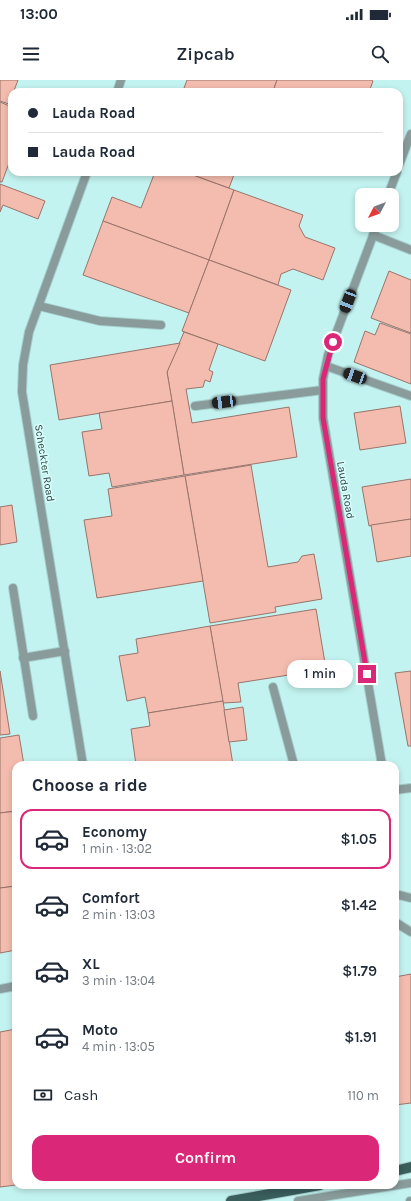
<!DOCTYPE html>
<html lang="en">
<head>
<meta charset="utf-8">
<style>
	body { margin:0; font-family:Karla,sans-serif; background:#f6f6f7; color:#1f2937; height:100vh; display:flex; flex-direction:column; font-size:15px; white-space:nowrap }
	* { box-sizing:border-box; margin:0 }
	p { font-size:13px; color:#747a83 }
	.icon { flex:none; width:22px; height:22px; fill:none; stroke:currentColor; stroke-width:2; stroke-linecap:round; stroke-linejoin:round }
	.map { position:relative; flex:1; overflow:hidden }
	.drawer { position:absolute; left:12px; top:681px; width:387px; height:428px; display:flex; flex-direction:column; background:#fff; border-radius:12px; box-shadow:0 2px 6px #0003 }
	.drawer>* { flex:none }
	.guide { position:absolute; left:8px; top:8px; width:395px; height:88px; border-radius:12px; box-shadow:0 2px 6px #0003; display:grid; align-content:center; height:88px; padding:0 20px; background:#fff }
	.needle { width:26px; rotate:229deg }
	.buttons { position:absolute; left:355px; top:108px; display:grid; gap:8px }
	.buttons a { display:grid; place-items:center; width:44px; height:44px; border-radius:8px; background:#fff; box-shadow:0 2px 6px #0003; font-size:20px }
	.end { position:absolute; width:18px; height:18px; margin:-9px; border:5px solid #db2777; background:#fff; box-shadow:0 0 0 2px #fff }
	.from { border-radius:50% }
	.bubble { position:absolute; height:28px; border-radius:12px; background:#fff; box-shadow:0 2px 6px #0003; font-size:13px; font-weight:600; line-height:28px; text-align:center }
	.car { position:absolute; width:12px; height:24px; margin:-12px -6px; border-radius:5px; box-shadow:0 0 3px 1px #0007; background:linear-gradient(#222 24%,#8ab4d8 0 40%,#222 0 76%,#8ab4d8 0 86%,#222 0) }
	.guide b { display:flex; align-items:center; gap:14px; height:38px; font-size:15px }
	.guide b+b { border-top:1px solid #e0e1e3 }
	.guide i { width:10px; height:10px; background:#1f2937 }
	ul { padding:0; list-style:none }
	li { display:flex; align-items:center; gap:12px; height:60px; margin:0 8px 6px; padding:0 12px; border:2px solid transparent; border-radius:12px }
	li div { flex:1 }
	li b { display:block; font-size:15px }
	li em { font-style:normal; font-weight:600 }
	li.on { border-color:#db2777 }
	li>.icon { width:36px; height:36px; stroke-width:1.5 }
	h2 { padding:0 20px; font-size:18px; line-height:48px }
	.pay { display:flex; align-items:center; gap:10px; height:44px; padding:0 20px; font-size:15px }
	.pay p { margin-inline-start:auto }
	.primary-button { display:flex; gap:8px; margin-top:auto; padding:8px 20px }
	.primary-button a { flex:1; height:46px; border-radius:12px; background:#db2777; color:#fff; font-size:16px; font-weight:600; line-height:46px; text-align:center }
	.status { display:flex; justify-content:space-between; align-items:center; height:28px; padding:0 20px; background:#fff; direction:ltr }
	.status svg { height:11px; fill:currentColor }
	header { display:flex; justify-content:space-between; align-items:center; height:52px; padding:0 20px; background:#fff; font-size:18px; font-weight:600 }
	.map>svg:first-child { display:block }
	.building { fill:#f3bcae; stroke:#9a746b }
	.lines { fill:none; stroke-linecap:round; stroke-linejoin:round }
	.service-casing { stroke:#a5cfcd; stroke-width:10 }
	.minor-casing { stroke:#a5cfcd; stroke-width:10 }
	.primary-casing { stroke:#a5cfcd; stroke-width:12 }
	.service { stroke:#899c9b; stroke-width:8 }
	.minor { stroke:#899c9b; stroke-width:8 }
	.primary { stroke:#395e5c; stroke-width:10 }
	.route { stroke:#db2777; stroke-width:5 }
	.labels { text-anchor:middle; stroke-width:3; stroke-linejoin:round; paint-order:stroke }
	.street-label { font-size:11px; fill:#2d403f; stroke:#d8fefc }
</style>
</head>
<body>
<div class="status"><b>13:00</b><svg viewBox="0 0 49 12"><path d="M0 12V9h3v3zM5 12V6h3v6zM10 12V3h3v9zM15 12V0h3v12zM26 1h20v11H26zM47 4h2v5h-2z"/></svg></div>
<header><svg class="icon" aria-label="menu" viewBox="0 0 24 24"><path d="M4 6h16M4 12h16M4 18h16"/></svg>Zipcab<svg class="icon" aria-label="search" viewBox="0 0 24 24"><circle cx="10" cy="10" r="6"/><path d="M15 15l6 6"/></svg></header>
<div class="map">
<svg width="411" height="1121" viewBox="0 0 411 1121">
	<rect width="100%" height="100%" fill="#c3f3f0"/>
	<g class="building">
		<path d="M0 0H18L9 24 0 21Z"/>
		<path d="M187 0H277L273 12H194L184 8Z"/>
		<path d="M277 0H371L373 1 369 12H277L273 11Z"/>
		<path d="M0 22 12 27V75L2 102H0Z"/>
		<path d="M155 92H185L234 110 209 180 103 141 112 117 141 128Z"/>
		<path d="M185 92H235L229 108Z"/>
		<path d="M0 104 45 121 38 139 3 125 0 132Z"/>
		<path d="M234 110 303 135 299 146 305 157 335 168 323 200 293 189 281 194 278 205 209 180Z"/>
		<path d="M103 141 209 180 189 233 83 195Z"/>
		<path d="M209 180 291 210 265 281 182 251Z"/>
		<path d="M389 191 411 200V253L371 238Z"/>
		<path d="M380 243 411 254V304L354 282 365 251 375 255Z"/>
		<path d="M184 252 218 264 209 290 213 292 210 302 205 300 203 307 186 309 192 343 289 327 297 377 184 395 167 292Z"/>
		<path d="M180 263 167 292 172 321 59 340 50 285Z"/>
		<path d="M172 321 184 395 112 407 109 393 89 396 82 352 102 349 99 333Z"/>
		<path d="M400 326 406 363 360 370 354 333Z"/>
		<path d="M251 385 268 487 298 482 302 476 314 474 322 519 275 527 276 532 210 543 185 396Z"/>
		<path d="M185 396 203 501 97 518 84 440 112 436 108 409Z"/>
		<path d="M411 399V439L369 446 362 407Z"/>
		<path d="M12 425 17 462 0 465V427Z"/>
		<path d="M411 439V476L377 482 371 445Z"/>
		<path d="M316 529 328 601 311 605 308 592 238 603 241 622 223 623 210 546Z"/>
		<path d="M210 546 223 621 148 633 145 617 127 621 119 576 138 573 136 559Z"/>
		<path d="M0 591 10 654 0 655Z"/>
		<path d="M411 591V666H408L395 593Z"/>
		<path d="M223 621 233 685H136L131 649 150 646 148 633Z"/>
		<path d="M243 627 247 660 229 662 224 630Z"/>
		<path d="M19 655 24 685H16V731L0 733V658Z"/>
		<path d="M16 731V806L0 808V733Z"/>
		<path d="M16 806V870L0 873V808Z"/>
		<path d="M411 894V1023L395 1025V897Z"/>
		<path d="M16 949V1105L0 1107V952Z"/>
	</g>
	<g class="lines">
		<g class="service-casing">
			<g id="service">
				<path d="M373 155 411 170"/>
				<path d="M39 226 100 241 161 245"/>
				<path d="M326 286 411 316"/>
				<path d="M195 326 323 310"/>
				<path d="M13 508 33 636"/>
				<path d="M23 578 65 571"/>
				<path d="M273 607 294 685"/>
				<path d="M395 814 411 818"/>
				<path d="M395 842 411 852"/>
				<path d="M298 1121 411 1103"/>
				<path d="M410 1121H411"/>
			</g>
		</g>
		<g class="minor-casing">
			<g id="minor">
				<path d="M117 12 121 0"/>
				<path d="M399 85 411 54"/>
				<path d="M388 115 397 92"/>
				<path d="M377 145 328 275 323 299V338L382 685"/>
				<path d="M83 685 22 312 23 285 29 252 87 92"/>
				<path d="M395 710 411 708"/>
				<path d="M0 909 16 906"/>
			</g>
		</g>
		<g class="primary-casing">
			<g id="primary">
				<path d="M395 1091 411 1087"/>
				<path d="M231 1121 320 1105"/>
			</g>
		</g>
		<use href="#service" class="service"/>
		<use href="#minor" class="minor"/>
		<use href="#primary" class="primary"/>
	</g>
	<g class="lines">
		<path class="route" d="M333 262 323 299V338L367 594"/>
	</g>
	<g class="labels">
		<g class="street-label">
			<text transform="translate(45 383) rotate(81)" y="4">Scheckter Road</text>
			<text transform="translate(346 410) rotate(80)" y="4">Lauda Road</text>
		</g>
	</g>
</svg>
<div class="buttons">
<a><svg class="needle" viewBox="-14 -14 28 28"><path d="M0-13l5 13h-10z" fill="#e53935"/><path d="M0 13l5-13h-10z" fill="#747a83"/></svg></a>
</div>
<i class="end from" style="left:333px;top:262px"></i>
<i class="end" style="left:367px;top:594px"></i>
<div class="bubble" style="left:287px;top:580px;width:66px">1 min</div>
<i class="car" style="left:348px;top:221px;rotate:201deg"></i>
<i class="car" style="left:355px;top:296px;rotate:290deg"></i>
<i class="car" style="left:224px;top:322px;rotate:263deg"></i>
<div class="guide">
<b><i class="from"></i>Lauda Road</b>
<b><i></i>Lauda Road</b>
</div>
<section class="drawer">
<h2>Choose a ride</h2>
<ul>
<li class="on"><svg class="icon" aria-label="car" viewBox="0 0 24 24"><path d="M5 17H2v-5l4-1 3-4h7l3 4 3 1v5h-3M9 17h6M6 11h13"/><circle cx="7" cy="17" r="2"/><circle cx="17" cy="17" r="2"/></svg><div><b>Economy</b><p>1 min · 13:02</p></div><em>$1.05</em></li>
<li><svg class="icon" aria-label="car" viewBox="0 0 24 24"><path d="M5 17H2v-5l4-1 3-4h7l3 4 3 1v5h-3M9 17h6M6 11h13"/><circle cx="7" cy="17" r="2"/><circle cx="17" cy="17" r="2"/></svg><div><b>Comfort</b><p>2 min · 13:03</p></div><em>$1.42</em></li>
<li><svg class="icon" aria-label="car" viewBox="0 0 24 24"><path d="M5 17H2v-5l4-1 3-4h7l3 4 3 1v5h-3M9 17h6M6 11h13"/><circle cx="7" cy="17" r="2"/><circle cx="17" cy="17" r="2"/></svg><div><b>XL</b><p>3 min · 13:04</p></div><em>$1.79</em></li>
<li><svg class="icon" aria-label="car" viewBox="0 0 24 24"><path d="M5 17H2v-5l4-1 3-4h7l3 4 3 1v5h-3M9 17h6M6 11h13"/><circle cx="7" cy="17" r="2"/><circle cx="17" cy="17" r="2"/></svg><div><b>Moto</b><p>4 min · 13:05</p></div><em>$1.91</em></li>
</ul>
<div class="pay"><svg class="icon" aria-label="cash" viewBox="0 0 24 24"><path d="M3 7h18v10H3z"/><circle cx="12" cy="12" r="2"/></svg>Cash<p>110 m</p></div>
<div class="primary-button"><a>Confirm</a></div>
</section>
</div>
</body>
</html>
